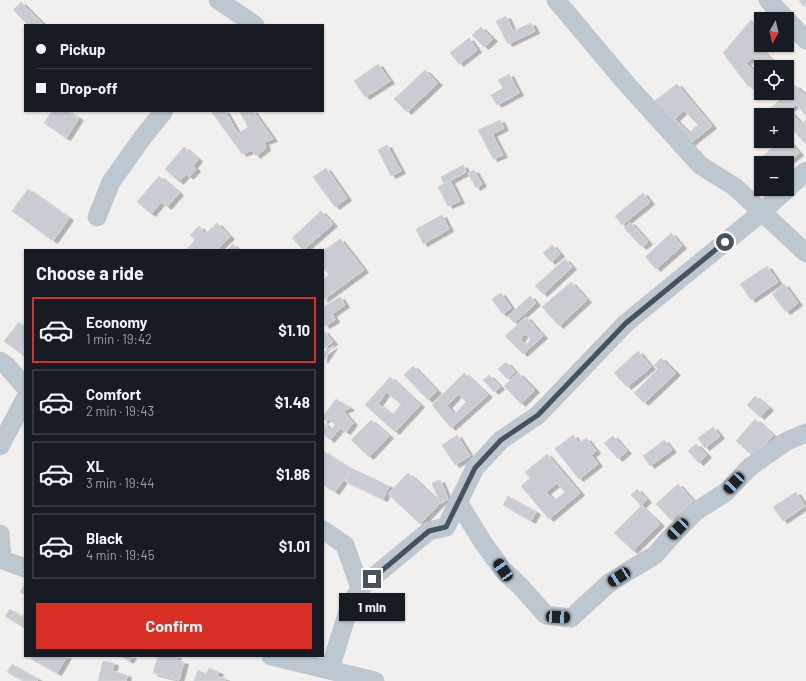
<!DOCTYPE html>
<html lang="en">
<head>
<meta charset="utf-8">
<style>
	body { margin:0; font-family:Barlow,sans-serif; background:#20242c; color:#f1f3f6; height:100vh; display:flex; flex-direction:column; font-size:15px; white-space:nowrap }
	* { box-sizing:border-box; margin:0 }
	p { font-size:13px; color:#9ea1a6 }
	.icon { flex:none; width:22px; height:22px; fill:none; stroke:currentColor; stroke-width:2; stroke-linecap:round; stroke-linejoin:round }
	.map { position:relative; flex:1; overflow:hidden }
	.panel { position:absolute; left:24px; top:249px; width:300px; height:408px; display:flex; flex-direction:column; background:#171b24; border-radius:0px; box-shadow:0 1px 3px #0004 }
	.panel>* { flex:none }
	.banner { position:absolute; left:24px; top:24px; width:300px; height:88px; border-radius:0px; box-shadow:0 1px 3px #0004; display:grid; align-content:center; height:88px; padding:0 12px; background:#171b24 }
	.needle { width:26px; rotate:188deg }
	.buttons { position:absolute; left:754px; top:12px; display:grid; gap:8px }
	.buttons a { display:grid; place-items:center; width:40px; height:40px; border-radius:0px; background:#171b24; box-shadow:0 1px 3px #0004; font-size:20px }
	.end { position:absolute; width:18px; height:18px; margin:-9px; border:5px solid #46535e; background:#fff; box-shadow:0 0 0 2px #fff }
	.from { border-radius:50% }
	.bubble { position:absolute; height:28px; border-radius:0px; background:#171b24; box-shadow:0 1px 3px #0004; font-size:13px; font-weight:700; line-height:28px; text-align:center }
	.car { position:absolute; width:12px; height:24px; margin:-12px -6px; border-radius:5px; box-shadow:0 0 3px 1px #0007; background:linear-gradient(#222 24%,#8ab4d8 0 40%,#222 0 76%,#8ab4d8 0 86%,#222 0) }
	.banner b { display:flex; align-items:center; gap:14px; height:38px; font-size:15px }
	.banner b+b { border-top:1px solid #363941 }
	.banner i { width:10px; height:10px; background:#f1f3f6 }
	ul { padding:0; list-style:none }
	li { display:flex; align-items:center; gap:12px; height:66px; margin:0 8px 6px; padding:0 4px; border:2px solid #363941; border-radius:0px }
	li div { flex:1 }
	li b { display:block; font-size:15px }
	li em { font-style:normal; font-weight:700 }
	li.on { border-color:#d93025 }
	li>.icon { width:36px; height:36px; stroke-width:1.5 }
	h2 { padding:0 12px; font-size:18px; line-height:48px }
	.action { display:flex; gap:8px; margin-top:auto; padding:8px 12px }
	.action a { flex:1; height:46px; border-radius:0px; background:#d93025; color:#fff; font-size:16px; font-weight:700; line-height:46px; text-align:center }
	.map>svg:first-child { display:block }
	.building { fill:#c9ccd2; stroke:#d3d6db; fill-rule:evenodd; filter:url(#shadow) }
	.lines { fill:none; stroke-linecap:round; stroke-linejoin:round }
	.minor { stroke:#bcc7cf; stroke-width:19 }
	.route { stroke:#46535e; stroke-width:5 }
</style>
</head>
<body>
<div class="map">
<svg width="806" height="681" viewBox="0 0 806 681">
	<defs>
		<filter id="shadow"><feDropShadow dx="4.5" dy="2.5" stdDeviation="0" flood-color="#0004"/></filter>
	</defs>
	<rect width="100%" height="100%" fill="#f2efef"/>
	<g class="building">
		<path d="M799 0H806V4L803 6Z"/>
		<path d="M21 2 44 25H28L13 10Z"/>
		<path d="M506 16 513 31 531 23 535 31 508 44 496 21Z"/>
		<path d="M751 20 761 29V43L757 46 779 67H762L753 57 746 63 760 78 761 77 760 90 748 86 723 53Z"/>
		<path d="M481 27 493 39 484 47 472 35Z"/>
		<path d="M469 38 477 50 459 64 450 53Z"/>
		<path d="M378 64 390 81 365 97 354 81Z"/>
		<path d="M425 70 438 83 407 112 394 99Z"/>
		<path d="M509 74 519 93 497 105 491 95 503 88 498 80Z"/>
		<path d="M677 84 712 126 688 145 653 102ZM684 110 698 125 689 133 675 119Z"/>
		<path d="M795 85 806 96V116L796 104 789 110 801 124 806 120V144L787 124V115H778L771 108Z"/>
		<path d="M52 111H68L79 118 66 138 44 123Z"/>
		<path d="M211 111H225L238 134 248 127 239 111H253L273 139 264 142 266 148 256 156 252 150 242 154Z"/>
		<path d="M500 120 504 128 492 134 503 155 493 159 478 130Z"/>
		<path d="M787 139 799 153 787 163H761V164L758 160 780 141H787Z"/>
		<path d="M387 145 401 171 391 176 378 150Z"/>
		<path d="M184 147 198 159 193 166 196 169 189 177 186 174 179 182 165 169Z"/>
		<path d="M463 165 466 172 444 184 441 177Z"/>
		<path d="M326 168 347 198 335 207 313 177Z"/>
		<path d="M474 170 482 184 476 188 468 173Z"/>
		<path d="M159 176 179 193 167 207 161 202 151 214 137 202Z"/>
		<path d="M450 181 460 201 448 206 438 187Z"/>
		<path d="M28 189 69 218 53 241 12 211Z"/>
		<path d="M643 193 650 202 622 225 615 216Z"/>
		<path d="M321 211 333 224 303 250 292 238Z"/>
		<path d="M442 215 449 229 423 244 416 229Z"/>
		<path d="M630 222 648 242 642 247 624 228Z"/>
		<path d="M217 223 230 237 216 250H188L187 249 195 240 190 235 199 226 205 234Z"/>
		<path d="M671 233 682 246 656 269 645 257Z"/>
		<path d="M340 239 364 270 323 300V281L329 274 323 269V251Z"/>
		<path d="M233 244 238 250H227Z"/>
		<path d="M552 245 560 254 551 262 543 253Z"/>
		<path d="M565 259 572 267 543 294 535 286Z"/>
		<path d="M767 266 778 282 751 300 740 284Z"/>
		<path d="M571 282 587 300 559 326 542 307Z"/>
		<path d="M784 284 798 303 786 312 772 294Z"/>
		<path d="M501 293 511 308 502 314 492 299Z"/>
		<path d="M530 296 536 303 514 323 508 316Z"/>
		<path d="M340 297 345 305 332 314 335 320 325 326 323 323V307Z"/>
		<path d="M526 317 543 336 523 354 505 336ZM524 334 531 338 527 345 520 340Z"/>
		<path d="M19 322 25 327V357L4 341Z"/>
		<path d="M323 330 333 342 323 349Z"/>
		<path d="M333 346 323 361V353Z"/>
		<path d="M638 351 651 367 627 387 614 373Z"/>
		<path d="M661 358 676 373 644 403 634 393 658 369 654 365Z"/>
		<path d="M506 362 515 372 507 379 498 369Z"/>
		<path d="M413 366 437 391 428 400 404 375Z"/>
		<path d="M464 373 488 395 451 428 432 405ZM458 394 466 402 455 414 447 406Z"/>
		<path d="M518 373 535 390 521 404 504 386Z"/>
		<path d="M489 375 500 387 494 392 483 380Z"/>
		<path d="M390 377 420 405 395 432 365 405ZM386 392 401 404 393 415 378 404Z"/>
		<path d="M755 396 769 408 760 417 747 405Z"/>
		<path d="M336 399 350 408 343 411 353 423 346 432 340 428 330 440 323 434V422L330 430 335 425 327 418 323 422V415H324Z"/>
		<path d="M755 419 773 435 754 457 736 441Z"/>
		<path d="M371 420 389 436 369 457 351 440Z"/>
		<path d="M713 427 720 436 705 448 698 438Z"/>
		<path d="M457 435 470 456 455 465 442 445Z"/>
		<path d="M573 435 579 443 586 438 596 451 591 455 598 464 579 479 555 449Z"/>
		<path d="M613 436 627 451 618 459 604 443Z"/>
		<path d="M664 440 672 450 650 466 643 456Z"/>
		<path d="M696 444 707 455 699 463 688 451Z"/>
		<path d="M323 451 351 469 335 492 323 485Z"/>
		<path d="M547 454 580 493 549 519 521 486 530 478 525 472ZM557 483 565 492 554 501 546 492Z"/>
		<path d="M351 468 389 486 383 499 345 481Z"/>
		<path d="M408 473 440 503 420 524 388 494Z"/>
		<path d="M440 480 448 499 440 503 432 483Z"/>
		<path d="M678 484 693 501 671 520 656 504Z"/>
		<path d="M637 489 647 500 641 506 631 495Z"/>
		<path d="M796 492 805 506 783 521 773 507Z"/>
		<path d="M508 496 536 512 531 521 503 505Z"/>
		<path d="M641 506 660 524 633 551 614 533Z"/>
		<path d="M25 584V595L20 592Z"/>
		<path d="M10 609 22 617 25 612V624L23 627 5 616Z"/>
		<path d="M33 656H67L57 673 31 659Z"/>
		<path d="M121 656H132L129 661Z"/>
		<path d="M158 656H177L175 660 184 662 179 680 153 673Z"/>
		<path d="M103 661 114 663 112 671 127 675 126 681H98Z"/>
		<path d="M12 664 38 679 37 681H24L7 672Z"/>
		<path d="M209 668 219 672 217 676 226 679 225 681H194L198 670 206 674Z"/>
	</g>
	<g class="lines">
		<g class="minor">
			<path d="M218 0 255 25"/>
			<path d="M556 0 624 81 700 165 735 187 806 253"/>
			<path d="M768 0 786 19"/>
			<path d="M787 20 806 40"/>
			<path d="M787 189 806 171"/>
			<path d="M97 217 111 182 143 137 164 111"/>
			<path d="M0 361 7 366 25 387"/>
			<path d="M0 446 25 399"/>
			<path d="M458 502 484 544 503 570 520 586 546 615 571 618 608 584 630 570 655 555 670 538 695 512 726 492 751 466 787 441 806 433"/>
			<path d="M323 530 345 545 360 588 349 608 330 669"/>
			<path d="M0 534 2 559"/>
			<path d="M0 559 25 568"/>
			<path d="M360 588 429 531 446 527 475 468 501 440 538 415 626 323 762 212 787 189"/>
			<path d="M271 656 375 681"/>
		</g>
	</g>
	<g class="lines">
		<path class="route" d="M372 579 429 531 446 527 475 468 501 440 538 415 626 323 725 242"/>
	</g>
</svg>
<div class="buttons">
<a><svg class="needle" viewBox="-14 -14 28 28"><path d="M0-13l5 13h-10z" fill="#e53935"/><path d="M0 13l5-13h-10z" fill="#9ea1a6"/></svg></a>
<a><svg class="icon" aria-label="locate" viewBox="0 0 24 24"><circle cx="12" cy="12" r="6"/><path d="M12 2v4M12 18v4M2 12h4M18 12h4"/></svg></a>
<a>+</a>
<a>−</a>
</div>
<i class="end from" style="left:725px;top:242px"></i>
<i class="end" style="left:372px;top:579px"></i>
<div class="bubble" style="left:339px;top:593px;width:66px">1 min</div>
<i class="car" style="left:734px;top:483px;rotate:223deg"></i>
<i class="car" style="left:678px;top:529px;rotate:224deg"></i>
<i class="car" style="left:503px;top:570px;rotate:326deg"></i>
<i class="car" style="left:619px;top:577px;rotate:237deg"></i>
<i class="car" style="left:558px;top:617px;rotate:93deg"></i>
<div class="banner">
<b><i class="from"></i>Pickup</b>
<b><i></i>Drop-off</b>
</div>
<section class="panel">
<h2>Choose a ride</h2>
<ul>
<li class="on"><svg class="icon" aria-label="car" viewBox="0 0 24 24"><path d="M5 17H2v-5l4-1 3-4h7l3 4 3 1v5h-3M9 17h6M6 11h13"/><circle cx="7" cy="17" r="2"/><circle cx="17" cy="17" r="2"/></svg><div><b>Economy</b><p>1 min · 19:42</p></div><em>$1.10</em></li>
<li><svg class="icon" aria-label="car" viewBox="0 0 24 24"><path d="M5 17H2v-5l4-1 3-4h7l3 4 3 1v5h-3M9 17h6M6 11h13"/><circle cx="7" cy="17" r="2"/><circle cx="17" cy="17" r="2"/></svg><div><b>Comfort</b><p>2 min · 19:43</p></div><em>$1.48</em></li>
<li><svg class="icon" aria-label="car" viewBox="0 0 24 24"><path d="M5 17H2v-5l4-1 3-4h7l3 4 3 1v5h-3M9 17h6M6 11h13"/><circle cx="7" cy="17" r="2"/><circle cx="17" cy="17" r="2"/></svg><div><b>XL</b><p>3 min · 19:44</p></div><em>$1.86</em></li>
<li><svg class="icon" aria-label="car" viewBox="0 0 24 24"><path d="M5 17H2v-5l4-1 3-4h7l3 4 3 1v5h-3M9 17h6M6 11h13"/><circle cx="7" cy="17" r="2"/><circle cx="17" cy="17" r="2"/></svg><div><b>Black</b><p>4 min · 19:45</p></div><em>$1.01</em></li>
</ul>
<div class="action"><a>Confirm</a></div>
</section>
</div>
</body>
</html>
